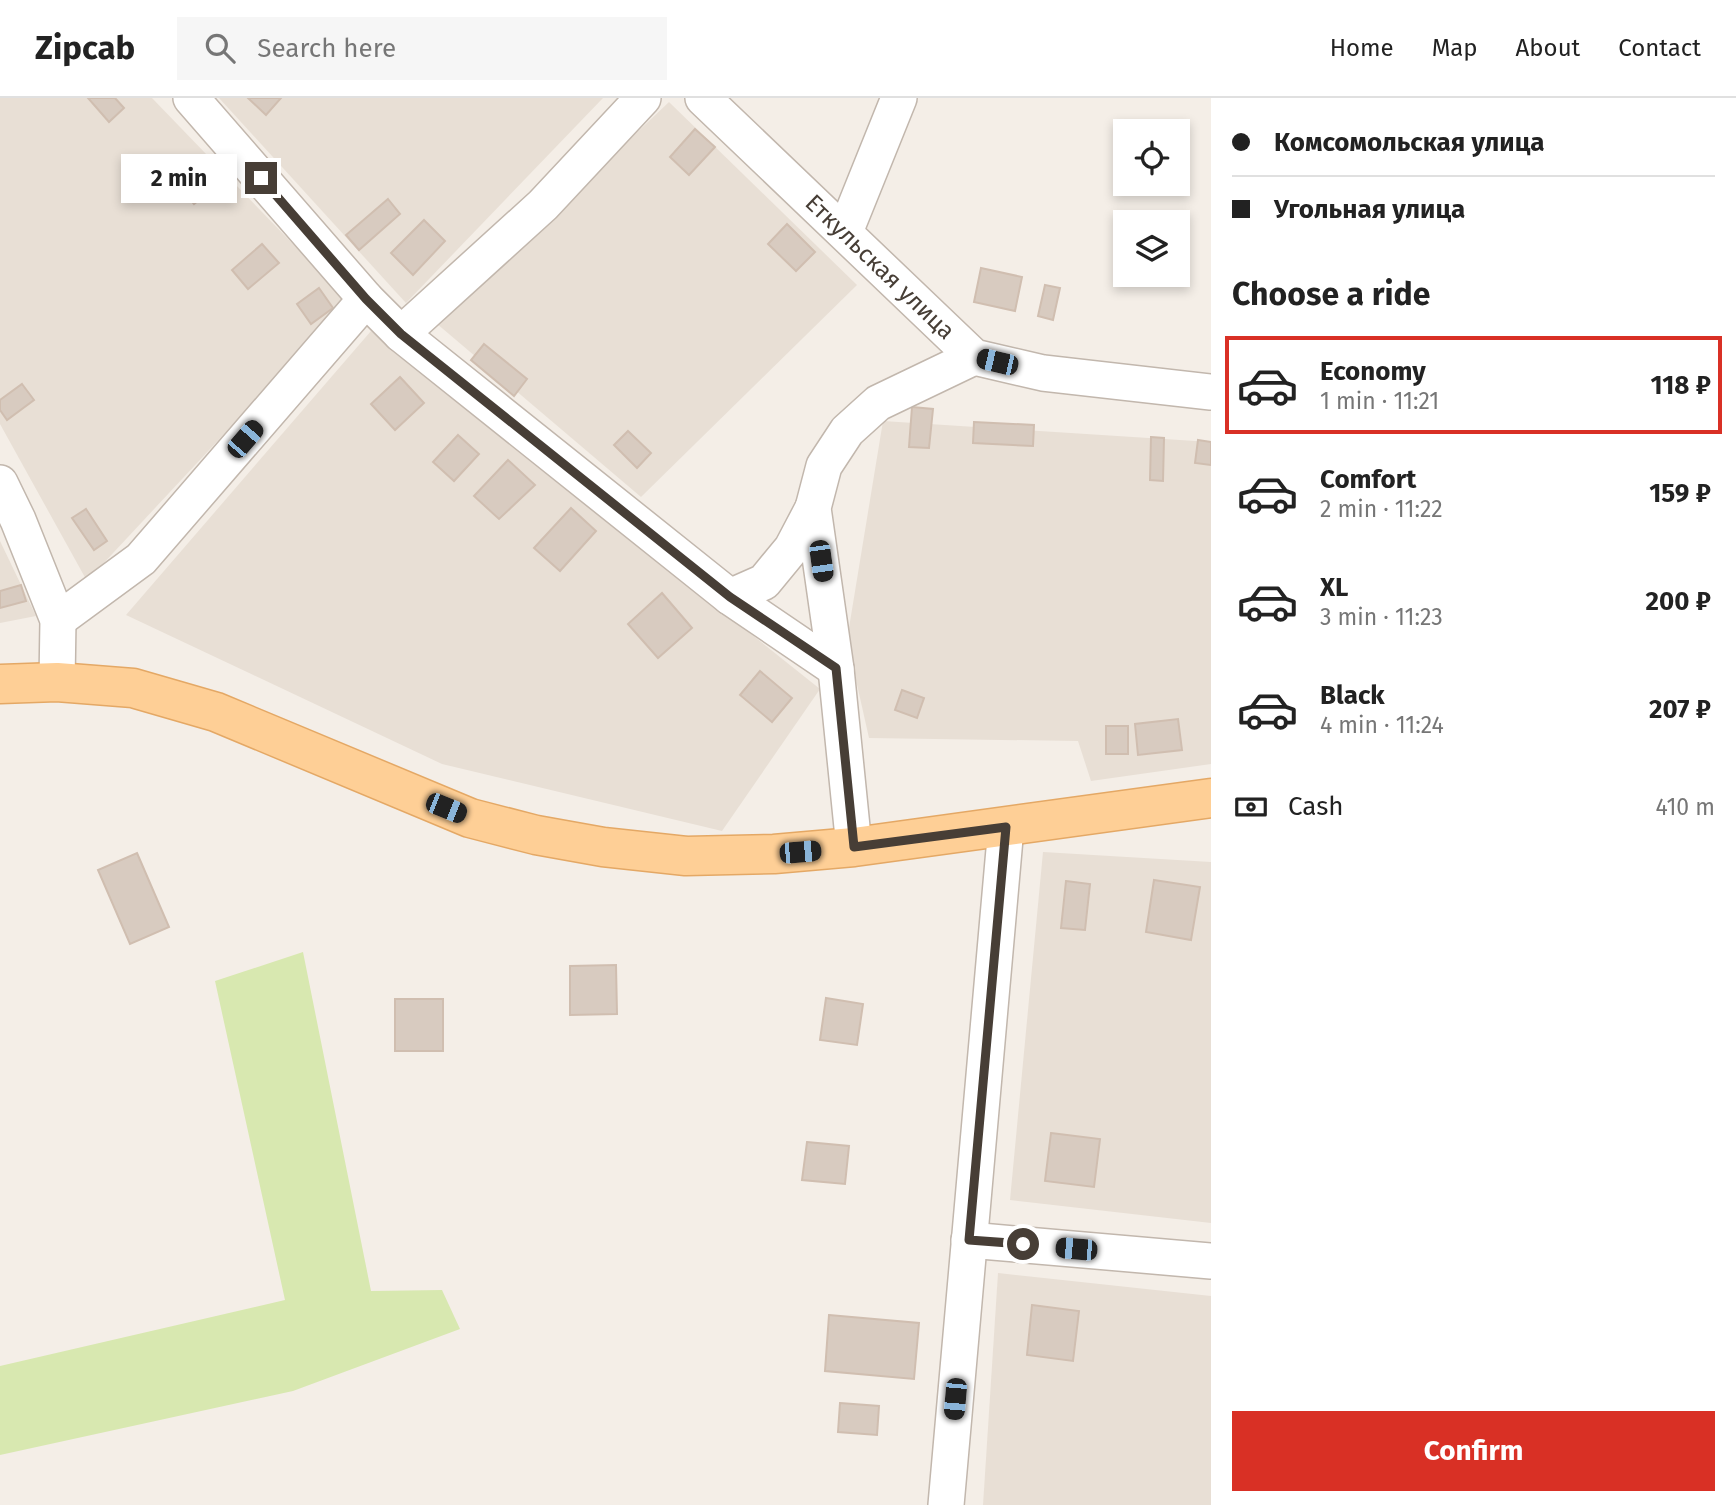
<!DOCTYPE html>
<html lang="en">
<head>
<meta charset="utf-8">
<style>
	body { margin:0; font-family:"Fira Sans",sans-serif; background:#f6f6f6; color:#222; height:100vh; display:flex; flex-direction:column; font-size:26px; white-space:nowrap }
	* { box-sizing:border-box; margin:0 }
	p { font-size:23px; color:#767676 }
	.icon { flex:none; width:38px; height:38px; fill:none; stroke:currentColor; stroke-width:2; stroke-linecap:round; stroke-linejoin:round }
	.map { position:relative; flex:1; overflow:hidden }
	.side { display:flex; flex-direction:column; background:#fff; width:525px }
	.side>* { flex:none }
	.top-card { display:grid; align-content:center; height:154px; padding:0 21px; background:#fff }
	.tools { position:absolute; left:1113px; top:21px; display:grid; gap:14px }
	.tools a { display:grid; place-items:center; width:77px; height:77px; border-radius:0px; background:#fff; box-shadow:0 4px 10px #0003; font-size:35px }
	.end { position:absolute; width:32px; height:32px; margin:-16px; border:9px solid #473e36; background:#fff; box-shadow:0 0 0 4px #fff }
	.from { border-radius:50% }
	.bubble { position:absolute; height:49px; border-radius:0px; background:#fff; box-shadow:0 4px 10px #0003; font-size:23px; font-weight:700; line-height:49px; text-align:center }
	.car { position:absolute; width:21px; height:42px; margin:-21px -10px; border-radius:9px; box-shadow:0 0 5px 2px #0007; background:linear-gradient(#222 24%,#8ab4d8 0 40%,#222 0 76%,#8ab4d8 0 86%,#222 0) }
	.top-card b { display:flex; align-items:center; gap:24px; height:66px; font-size:26px }
	.top-card b+b { border-top:2px solid #e0e0e0 }
	.top-card i { width:18px; height:18px; background:#222 }
	ul { padding:0; list-style:none }
	li { display:flex; align-items:center; gap:21px; height:98px; margin:0 14px 10px; padding:0 7px; border:4px solid transparent; border-radius:0px }
	li div { flex:1 }
	li b { display:block; font-size:26px }
	li em { font-style:normal; font-weight:700 }
	li.on { border-color:#d93025 }
	li>.icon { width:63px; height:63px; stroke-width:1.5 }
	h2 { padding:0 21px; font-size:32px; line-height:84px }
	.pay { display:flex; align-items:center; gap:18px; height:77px; padding:0 21px; font-size:26px }
	.pay p { margin-inline-start:auto }
	.cta { display:flex; gap:14px; margin-top:auto; padding:14px 21px }
	.cta a { flex:1; height:80px; border-radius:0px; background:#d93025; color:#fff; font-size:28px; font-weight:700; line-height:80px; text-align:center }
	header { display:flex; align-items:center; gap:42px; box-sizing:border-box; height:98px; padding:0 35px; background:#fff; border-bottom:2px solid #e0e0e0 }
	header strong { font-size:33px }
	nav { display:flex; gap:38px; margin-inline-start:auto; font-size:24px }
	.search { width:490px; height:63px; background:#f6f6f6; display:flex; align-items:center; gap:18px; box-sizing:border-box; padding:0 24px; border-radius:0px; color:#767676; font-size:26px }
	main { display:flex; flex:1; min-height:0 }
	.map>svg:first-child { display:block }
	.residential { fill:#e8dfd5 }
	.green { fill:#d8e8b0 }
	.building { fill:#d8cbc0; stroke:#d0beb0; stroke-width:2 }
	.lines { fill:none; stroke-linecap:round; stroke-linejoin:round }
	.minor-casing { stroke:#c2b7ad; stroke-width:38 }
	.major-casing { stroke:#e4a865; stroke-width:41 }
	.minor { stroke:#fff; stroke-width:35 }
	.major { stroke:#fecf96; stroke-width:38 }
	.route { stroke:#473e36; stroke-width:9 }
	.labels { text-anchor:middle; stroke-width:6; stroke-linejoin:round; paint-order:stroke }
	.street-label { font-size:24px; fill:#473e36; stroke:#fff }
</style>
</head>
<body>
<header>
<strong>Zipcab</strong>
<div class="search"><svg class="icon" aria-label="search" viewBox="0 0 24 24"><circle cx="10" cy="10" r="6"/><path d="M15 15l6 6"/></svg>Search here</div>
<nav><a>Home</a><a>Map</a><a>About</a><a>Contact</a></nav>
</header>
<main>
<div class="map">
<svg width="1211" height="1407" viewBox="0 0 1211 1407">
	<rect width="100%" height="100%" fill="#f4eee7"/>
	<g class="residential">
		<path d="M0 0H152L348 203 87 483 0 326Z"/>
		<path d="M219 0H603L406 205Z"/>
		<path d="M669 4 857 187 641 399 436 225Z"/>
		<path d="M371 233 820 591 722 733 442 666 126 517Z"/>
		<path d="M883 323 1211 344V666L1091 683 1078 643 869 640 847 542Z"/>
		<path d="M0 443 36 518 0 525Z"/>
		<path d="M1043 754 1211 764V1125L1010 1102Z"/>
		<path d="M998 1175 1211 1198V1407H983Z"/>
	</g>
	<path class="green" d="M303 854 371 1193 442 1192 460 1231 293 1293 0 1357V1268L285 1202 215 883Z"/>
	<g class="building">
		<path d="M88 0H115L124 10 109 24Z"/>
		<path d="M248 0H281L266 17Z"/>
		<path d="M695 31 715 49 689 77 670 59Z"/>
		<path d="M190 66 211 92 194 106 173 80Z"/>
		<path d="M388 101 400 116 359 152 346 137Z"/>
		<path d="M424 122 445 143 413 177 391 155Z"/>
		<path d="M787 126 815 154 796 173 768 146Z"/>
		<path d="M262 146 279 165 248 191 232 172Z"/>
		<path d="M981 170 1022 179 1015 213 974 204Z"/>
		<path d="M1045 187 1060 190 1053 222 1038 218Z"/>
		<path d="M319 190 333 210 311 226 297 206Z"/>
		<path d="M484 246 527 281 514 298 471 262Z"/>
		<path d="M400 279 424 305 395 332 371 306Z"/>
		<path d="M22 286 34 302 7 322 0 312V302Z"/>
		<path d="M912 309 933 311 929 350 909 349Z"/>
		<path d="M974 324 1034 327 1033 348 973 345Z"/>
		<path d="M628 333 651 355 637 370 614 347Z"/>
		<path d="M458 337 479 356 454 383 433 364Z"/>
		<path d="M1151 339 1164 340 1163 383 1150 382Z"/>
		<path d="M1198 342 1211 344V367L1195 365Z"/>
		<path d="M508 362 535 387 499 421 474 398Z"/>
		<path d="M571 410 596 433 560 473 534 450Z"/>
		<path d="M86 411 107 443 94 452 72 420Z"/>
		<path d="M21 487 26 503 0 510V493Z"/>
		<path d="M662 495 692 530 658 560 628 526Z"/>
		<path d="M760 573 792 600 772 624 740 597Z"/>
		<path d="M902 592 924 600 917 620 895 612Z"/>
		<path d="M1178 621 1182 652 1138 657 1135 626Z"/>
		<rect x="1106" y="628" width="22" height="28"/>
		<path d="M137 755 169 829 130 846 98 772Z"/>
		<path d="M1154 782 1200 789 1191 842 1146 834Z"/>
		<path d="M1066 783 1090 786 1085 832 1061 830Z"/>
		<path d="M616 867 617 916 570 917V868Z"/>
		<path d="M826 900 863 906 857 947 820 942Z"/>
		<rect x="395" y="901" width="48" height="52"/>
		<path d="M1051 1035 1100 1041 1094 1089 1045 1083Z"/>
		<path d="M807 1044 849 1048 845 1086 802 1082Z"/>
		<path d="M1032 1207 1079 1213 1073 1263 1027 1257Z"/>
		<path d="M829 1217 919 1225 914 1281 825 1273Z"/>
		<path d="M840 1305 879 1308 877 1337 838 1334Z"/>
	</g>
	<g class="lines">
		<g class="minor-casing">
			<g id="minor">
				<path d="M191 0 366 201 401 236 730 499 836 571"/>
				<path d="M703 0 974 259 1043 275 1211 294"/>
				<path d="M845 134 899 0"/>
				<path d="M401 236 543 107 643 0"/>
				<path d="M0 385 18 422 58 522 57 584"/>
				<path d="M730 499 764 484 792 450 813 410"/>
				<path d="M58 522 141 461 366 201"/>
				<path d="M854 749 836 571 813 410 824 368 847 333 878 305 974 259"/>
				<path d="M969 1142 1211 1163"/>
				<path d="M946 1407 1006 729"/>
			</g>
		</g>
		<g class="major-casing">
			<path id="major" d="M0 586 57 584 133 590 216 614 470 720 536 737 603 749 686 758 774 756 854 749 1211 700"/>
		</g>
		<use href="#minor" class="minor"/>
		<use href="#major" class="major"/>
	</g>
	<g class="lines">
		<path class="route" d="M261 80 366 201 401 236 730 499 836 570 854 749 1006 729 969 1142 1023 1146"/>
	</g>
	<g class="labels">
		<g class="street-label">
			<text transform="translate(880 169) rotate(44)" y="8">Еткульская улица</text>
		</g>
	</g>
</svg>
<div class="tools">
<a><svg class="icon" aria-label="locate" viewBox="0 0 24 24"><circle cx="12" cy="12" r="6"/><path d="M12 2v4M12 18v4M2 12h4M18 12h4"/></svg></a>
<a><svg class="icon" aria-label="layers" viewBox="0 0 24 24"><path d="M12 4l9 5-9 5-9-5zM3 14l9 5 9-5"/></svg></a>
</div>
<i class="end from" style="left:1023px;top:1146px"></i>
<i class="end" style="left:261px;top:80px"></i>
<div class="bubble" style="left:121px;top:56px;width:116px">2 min</div>
<i class="car" style="left:997px;top:264px;rotate:283deg"></i>
<i class="car" style="left:245px;top:341px;rotate:41deg"></i>
<i class="car" style="left:821px;top:463px;rotate:172deg"></i>
<i class="car" style="left:446px;top:710px;rotate:112deg"></i>
<i class="car" style="left:800px;top:754px;rotate:85deg"></i>
<i class="car" style="left:1076px;top:1151px;rotate:275deg"></i>
<i class="car" style="left:955px;top:1301px;rotate:185deg"></i>
</div>
<section class="side">
<div class="top-card">
<b><i class="from"></i>Комсомольская улица</b>
<b><i></i>Угольная улица</b>
</div>
<h2>Choose a ride</h2>
<ul>
<li class="on"><svg class="icon" aria-label="car" viewBox="0 0 24 24"><path d="M5 17H2v-5l4-1 3-4h7l3 4 3 1v5h-3M9 17h6M6 11h13"/><circle cx="7" cy="17" r="2"/><circle cx="17" cy="17" r="2"/></svg><div><b>Economy</b><p>1 min · 11:21</p></div><em>118 ₽</em></li>
<li><svg class="icon" aria-label="car" viewBox="0 0 24 24"><path d="M5 17H2v-5l4-1 3-4h7l3 4 3 1v5h-3M9 17h6M6 11h13"/><circle cx="7" cy="17" r="2"/><circle cx="17" cy="17" r="2"/></svg><div><b>Comfort</b><p>2 min · 11:22</p></div><em>159 ₽</em></li>
<li><svg class="icon" aria-label="car" viewBox="0 0 24 24"><path d="M5 17H2v-5l4-1 3-4h7l3 4 3 1v5h-3M9 17h6M6 11h13"/><circle cx="7" cy="17" r="2"/><circle cx="17" cy="17" r="2"/></svg><div><b>XL</b><p>3 min · 11:23</p></div><em>200 ₽</em></li>
<li><svg class="icon" aria-label="car" viewBox="0 0 24 24"><path d="M5 17H2v-5l4-1 3-4h7l3 4 3 1v5h-3M9 17h6M6 11h13"/><circle cx="7" cy="17" r="2"/><circle cx="17" cy="17" r="2"/></svg><div><b>Black</b><p>4 min · 11:24</p></div><em>207 ₽</em></li>
</ul>
<div class="pay"><svg class="icon" aria-label="cash" viewBox="0 0 24 24"><path d="M3 7h18v10H3z"/><circle cx="12" cy="12" r="2"/></svg>Cash<p>410 m</p></div>
<div class="cta"><a>Confirm</a></div>
</section>
</main>
</body>
</html>
